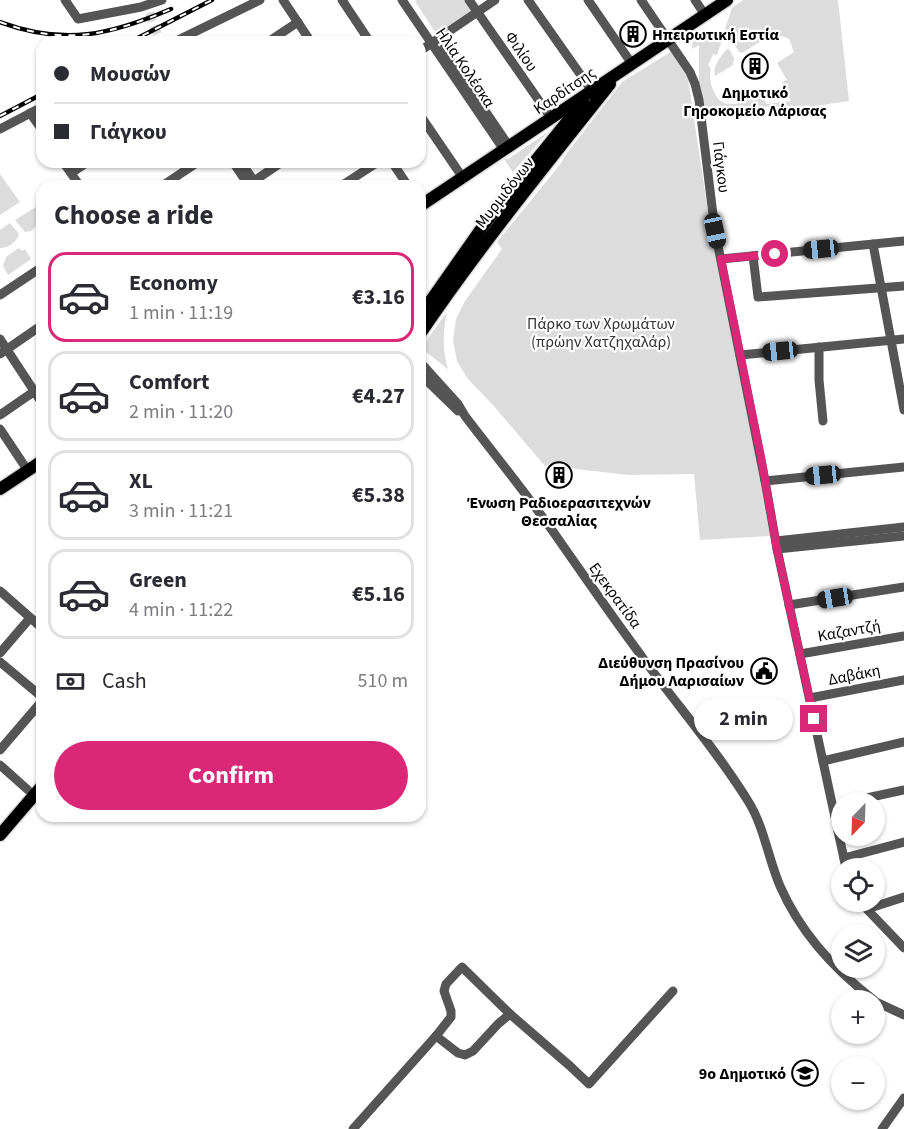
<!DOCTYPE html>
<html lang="en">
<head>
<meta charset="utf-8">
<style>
	body { margin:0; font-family:"Source Sans 3",sans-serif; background:#f7f7f7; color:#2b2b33; height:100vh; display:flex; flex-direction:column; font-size:22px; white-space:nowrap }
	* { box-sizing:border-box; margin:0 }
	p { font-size:20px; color:#7c7c81 }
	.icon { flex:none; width:33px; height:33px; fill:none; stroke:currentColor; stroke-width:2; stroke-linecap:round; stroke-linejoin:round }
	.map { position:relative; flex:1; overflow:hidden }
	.drawer { position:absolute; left:36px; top:180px; width:390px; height:642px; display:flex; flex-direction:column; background:#fff; border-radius:18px; box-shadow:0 2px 4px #0004 }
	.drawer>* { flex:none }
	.hud { position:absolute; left:36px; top:36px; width:390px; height:132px; border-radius:18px; box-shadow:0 2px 4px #0004; display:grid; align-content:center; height:132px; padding:0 18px; background:#fff }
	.needle { width:39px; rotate:203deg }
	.controls { position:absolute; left:831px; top:792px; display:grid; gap:12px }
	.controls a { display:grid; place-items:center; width:54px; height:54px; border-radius:50%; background:#fff; box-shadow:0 2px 4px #0004; font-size:30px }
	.end { position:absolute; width:27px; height:27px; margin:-14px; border:8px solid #db2777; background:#fff; box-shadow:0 0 0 3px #fff }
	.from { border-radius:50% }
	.bubble { position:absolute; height:42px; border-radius:21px; background:#fff; box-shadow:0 2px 4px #0004; font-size:20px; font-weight:700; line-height:42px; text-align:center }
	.car { position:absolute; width:18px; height:36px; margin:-18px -9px; border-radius:8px; box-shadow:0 0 4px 2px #0007; background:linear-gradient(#222 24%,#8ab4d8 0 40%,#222 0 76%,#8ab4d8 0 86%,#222 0) }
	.hud b { display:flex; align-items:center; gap:21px; height:57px; font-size:22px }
	.hud b+b { border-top:2px solid #e1e1e2 }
	.hud i { width:15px; height:15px; background:#2b2b33 }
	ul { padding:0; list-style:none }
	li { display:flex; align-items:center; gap:18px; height:90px; margin:0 12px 9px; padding:0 6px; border:3px solid #e1e1e2; border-radius:18px }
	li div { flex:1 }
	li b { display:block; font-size:22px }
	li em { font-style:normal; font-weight:700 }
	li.active { border-color:#db2777 }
	li>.icon { width:54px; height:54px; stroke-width:1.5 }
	h2 { padding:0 18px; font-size:27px; line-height:72px }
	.pay { display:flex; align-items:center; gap:15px; height:66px; padding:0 18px; font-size:22px }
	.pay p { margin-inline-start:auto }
	.cta { display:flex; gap:12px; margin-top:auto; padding:12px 18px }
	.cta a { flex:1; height:69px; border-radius:36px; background:#db2777; color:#fff; font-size:24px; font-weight:700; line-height:69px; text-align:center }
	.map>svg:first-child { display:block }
	.green { fill:#dcdcdc }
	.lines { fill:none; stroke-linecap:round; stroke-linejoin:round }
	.minor-tunnel { stroke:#d9d9d9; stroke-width:9; stroke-dasharray:9 4.5; stroke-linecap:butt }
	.major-casing { stroke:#dbdbdb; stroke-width:15 }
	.minor { stroke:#555; stroke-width:9 }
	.major { stroke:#000; stroke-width:12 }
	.rail-casing { stroke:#000; stroke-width:4.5 }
	.rail { stroke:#fff; stroke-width:2; stroke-dasharray:7; stroke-linecap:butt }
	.route { stroke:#db2777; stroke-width:8 }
	.labels { text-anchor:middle; stroke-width:4.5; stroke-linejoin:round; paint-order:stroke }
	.poi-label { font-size:16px; font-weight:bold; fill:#000; stroke:#fff }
	.street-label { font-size:16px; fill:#000; stroke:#fff }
	.park-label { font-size:16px; fill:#333; stroke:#fff }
</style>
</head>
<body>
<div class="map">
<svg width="904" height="1129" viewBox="0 0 904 1129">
	<rect width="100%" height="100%" fill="#fff"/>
	<g class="green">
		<path d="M417 0H466L473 10 437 35 415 1Z"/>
		<path d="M743 0H838L849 101 815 106 742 107 703 111 699 92V45L692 49 693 36 700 32 719 35 722 40 717 55 713 54 708 66 711 68C709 75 710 84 714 92 724 114 744 101 760 94L767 104 791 101 782 82 787 80 777 63 794 52 789 39C772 30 758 44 742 53L739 52 725 29 732 8Z"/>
		<path d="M727 49H729L734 58 733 65 715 76C712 67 721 56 727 49Z"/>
		<path d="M672 51 685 67 688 79 709 218 757 463 770 536 700 540 694 474 629 475 576 469 553 463 545 466 492 404 467 378 457 361 453 340 456 319 465 301 502 249 497 242 559 166 567 153 622 82Z"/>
		<path d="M548 132 513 172 504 159H508Z"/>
		<path d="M0 174 20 202 0 215Z"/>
		<path d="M39 205 42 210V221L31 231 25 232 15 220Z"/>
		<path d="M10 223 19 234C17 242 8 248 0 248V230Z"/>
		<path d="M19 248 22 251 25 249 31 259 8 275 3 266 6 257Z"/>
		<path d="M447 312C443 334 442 347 448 369L421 348Z"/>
	</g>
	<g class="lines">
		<path class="minor-tunnel" d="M145 0 160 42"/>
		<g class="major-casing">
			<g id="major">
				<path d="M420 206 727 0"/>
				<path d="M420 316 486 222 583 102"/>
				<path d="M420 334C479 247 545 166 610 84"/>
				<path d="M0 489 42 461"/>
				<path d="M0 835 42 786"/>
			</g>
		</g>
		<g class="minor">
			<path d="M65 0 78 19 141 7 162 0"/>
			<path d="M283 0 311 42"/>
			<path d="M342 0 370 42"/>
			<path d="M402 0 504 150"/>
			<path d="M469 0 551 118"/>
			<path d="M528 0 592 91"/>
			<path d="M588 0 632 64"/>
			<path d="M641 0 690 72 695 84 699 100 715 231 765 481 777 549 846 868"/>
			<path d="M695 0 705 15"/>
			<path d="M174 42 260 0"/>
			<path d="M268 42 298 22"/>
			<path d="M443 49 509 146"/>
			<path d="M420 51 495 0"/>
			<path d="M30 113 42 130"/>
			<path d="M420 115 463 178"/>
			<path d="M0 129 42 107"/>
			<path d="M63 162 80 186"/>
			<path d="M233 162 249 186"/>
			<path d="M241 162 254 181 282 162"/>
			<path d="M392 162 408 186"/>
			<path d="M71 173 88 162"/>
			<path d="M162 186 198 162"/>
			<path d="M341 186 378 162"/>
			<path d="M873 244 904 410"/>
			<path d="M753 256 758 297 904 286"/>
			<path d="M721 259 904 241"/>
			<path d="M0 295 42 267"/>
			<path d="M0 339 42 403"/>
			<path d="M819 347V380L823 421"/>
			<path d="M0 354 42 325"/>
			<path d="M740 355 904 339"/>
			<path d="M420 362 458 404 465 416C497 458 531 499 561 543 587 580 613 618 640 654 675 703 716 749 748 801 764 826 768 858 780 886 800 932 835 970 874 1000"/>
			<path d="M420 374 458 411"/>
			<path d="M0 415 42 386"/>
			<path d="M0 429 28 471"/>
			<path d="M765 481 904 467"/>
			<path d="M776 541 904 527"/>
			<path d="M777 549 904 536"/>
			<path d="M0 591 42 628"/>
			<path d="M789 605 904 587"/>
			<path d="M0 653 30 618"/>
			<path d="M800 654 904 636"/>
			<path d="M0 662 42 697"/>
			<path d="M810 698 904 680"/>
			<path d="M0 750 42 701"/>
			<path d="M823 761 904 742"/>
			<path d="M0 765 28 790"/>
			<path d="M848 802 904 790"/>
			<path d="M844 858 904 842"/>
			<path d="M860 902 904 948"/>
			<path d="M867 909 904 897"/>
			<path d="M874 1001 904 1015"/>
			<path d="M436 1036 458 1053 465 1055 473 1051 498 1024 510 1014"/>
			<path d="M353 1129 436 1036 451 1017V1011L444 991 446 984 462 967 510 1014 570 1066 589 1084 673 991"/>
			<path d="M882 1129 904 1098"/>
		</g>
		<use href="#major" class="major"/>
		<g class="rail-casing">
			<g id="rail">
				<path d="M0 22C65 46 110 35 171 9"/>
				<path d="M130 42 212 0"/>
				<path d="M0 116 42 94"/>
			</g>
		</g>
		<use href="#rail" class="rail"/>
	</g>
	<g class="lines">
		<path class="route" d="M775 254 721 259 762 462 777 549 814 719"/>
	</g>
	<defs>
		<g id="building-ring" transform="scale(1.35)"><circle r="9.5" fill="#fff" stroke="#000" stroke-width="1.5"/><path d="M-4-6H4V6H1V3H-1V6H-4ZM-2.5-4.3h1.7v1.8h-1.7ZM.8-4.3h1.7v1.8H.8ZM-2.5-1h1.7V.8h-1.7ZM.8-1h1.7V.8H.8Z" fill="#000"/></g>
		<g id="civic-ring" transform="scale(1.35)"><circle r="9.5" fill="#fff" stroke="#000" stroke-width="1.5"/><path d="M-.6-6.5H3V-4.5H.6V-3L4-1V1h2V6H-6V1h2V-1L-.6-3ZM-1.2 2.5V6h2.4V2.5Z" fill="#000"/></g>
		<g id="school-ring" transform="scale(1.35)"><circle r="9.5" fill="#fff" stroke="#000" stroke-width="1.5"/><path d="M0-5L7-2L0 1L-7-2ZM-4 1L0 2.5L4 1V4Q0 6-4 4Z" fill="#000"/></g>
	</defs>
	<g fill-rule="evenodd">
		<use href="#building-ring" x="633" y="34"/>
		<use href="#building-ring" x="755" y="66"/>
		<use href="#building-ring" x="559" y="475"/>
		<use href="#civic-ring" x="764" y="671"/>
		<use href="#school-ring" x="805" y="1073"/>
	</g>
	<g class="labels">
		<g class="poi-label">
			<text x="652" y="40" text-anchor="start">Ηπειρωτική Εστία</text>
			<text x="755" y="98">Δημοτικό<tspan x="755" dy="18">Γηροκομείο Λάρισας</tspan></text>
			<text x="559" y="508">Ένωση Ραδιοερασιτεχνών<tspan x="559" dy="18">Θεσσαλίας</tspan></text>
			<text x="744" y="668" text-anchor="end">Διεύθυνση Πρασίνου<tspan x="744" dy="18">Δήμου Λαρισαίων</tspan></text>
			<text x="786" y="1079" text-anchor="end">9ο Δημοτικό</text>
		</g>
		<g class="street-label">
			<text transform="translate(522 51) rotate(55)" y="6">Φιλίου</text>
			<text transform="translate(466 67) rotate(56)" y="6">Ηλία Κολέσκα</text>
			<text transform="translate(564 90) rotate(-34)" y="6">Καρδίτσης</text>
			<text transform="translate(722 167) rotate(83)" y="6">Γιάγκου</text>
			<text transform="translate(504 192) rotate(-52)" y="6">Μυρμιδόνων</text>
			<text transform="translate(616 595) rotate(54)" y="6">Εχεκρατίδα</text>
			<text transform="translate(849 630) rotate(-10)" y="6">Καζαντζή</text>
			<text transform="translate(854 674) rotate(-11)" y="6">Δαβάκη</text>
		</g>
		<g class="park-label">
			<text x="601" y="329">Πάρκο των Χρωμάτων<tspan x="601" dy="18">(πρώην Χατζηχαλάρ)</tspan></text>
		</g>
	</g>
</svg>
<div class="controls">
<a><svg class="needle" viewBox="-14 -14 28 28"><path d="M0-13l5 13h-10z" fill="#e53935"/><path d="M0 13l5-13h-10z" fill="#7c7c81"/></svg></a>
<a><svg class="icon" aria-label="locate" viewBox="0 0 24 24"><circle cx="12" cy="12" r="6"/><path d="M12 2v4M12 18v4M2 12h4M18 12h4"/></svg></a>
<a><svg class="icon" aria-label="layers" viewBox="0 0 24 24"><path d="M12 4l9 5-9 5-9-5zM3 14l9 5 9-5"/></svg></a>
<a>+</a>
<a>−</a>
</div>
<i class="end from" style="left:775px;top:254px"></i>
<i class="end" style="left:814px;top:719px"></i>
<div class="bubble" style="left:694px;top:698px;width:99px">2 min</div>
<i class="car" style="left:715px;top:231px;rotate:168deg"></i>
<i class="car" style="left:821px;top:249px;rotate:264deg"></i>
<i class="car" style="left:780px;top:351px;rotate:264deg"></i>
<i class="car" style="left:823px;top:475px;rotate:264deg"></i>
<i class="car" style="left:835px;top:598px;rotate:261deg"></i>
<div class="hud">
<b><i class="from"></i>Μουσών</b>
<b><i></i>Γιάγκου</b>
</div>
<section class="drawer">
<h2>Choose a ride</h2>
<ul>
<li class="active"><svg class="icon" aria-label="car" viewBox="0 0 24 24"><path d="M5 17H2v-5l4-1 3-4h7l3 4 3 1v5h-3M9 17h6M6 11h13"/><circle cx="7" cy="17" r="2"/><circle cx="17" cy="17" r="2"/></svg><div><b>Economy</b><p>1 min · 11:19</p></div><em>€3.16</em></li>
<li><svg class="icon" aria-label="car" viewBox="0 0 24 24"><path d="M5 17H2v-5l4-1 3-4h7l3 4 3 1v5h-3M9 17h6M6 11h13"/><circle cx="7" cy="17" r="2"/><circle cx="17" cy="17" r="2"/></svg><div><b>Comfort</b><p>2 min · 11:20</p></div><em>€4.27</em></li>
<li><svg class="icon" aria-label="car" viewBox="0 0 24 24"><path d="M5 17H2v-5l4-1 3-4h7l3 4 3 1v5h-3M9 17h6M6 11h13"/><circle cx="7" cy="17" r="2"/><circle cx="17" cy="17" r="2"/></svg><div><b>XL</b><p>3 min · 11:21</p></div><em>€5.38</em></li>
<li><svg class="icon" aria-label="car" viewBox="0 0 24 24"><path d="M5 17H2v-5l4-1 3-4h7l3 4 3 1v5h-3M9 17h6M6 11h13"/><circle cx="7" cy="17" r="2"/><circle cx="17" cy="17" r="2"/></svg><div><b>Green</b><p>4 min · 11:22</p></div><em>€5.16</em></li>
</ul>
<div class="pay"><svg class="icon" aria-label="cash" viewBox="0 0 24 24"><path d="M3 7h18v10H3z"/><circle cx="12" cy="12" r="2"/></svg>Cash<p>510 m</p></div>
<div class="cta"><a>Confirm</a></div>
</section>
</div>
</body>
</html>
